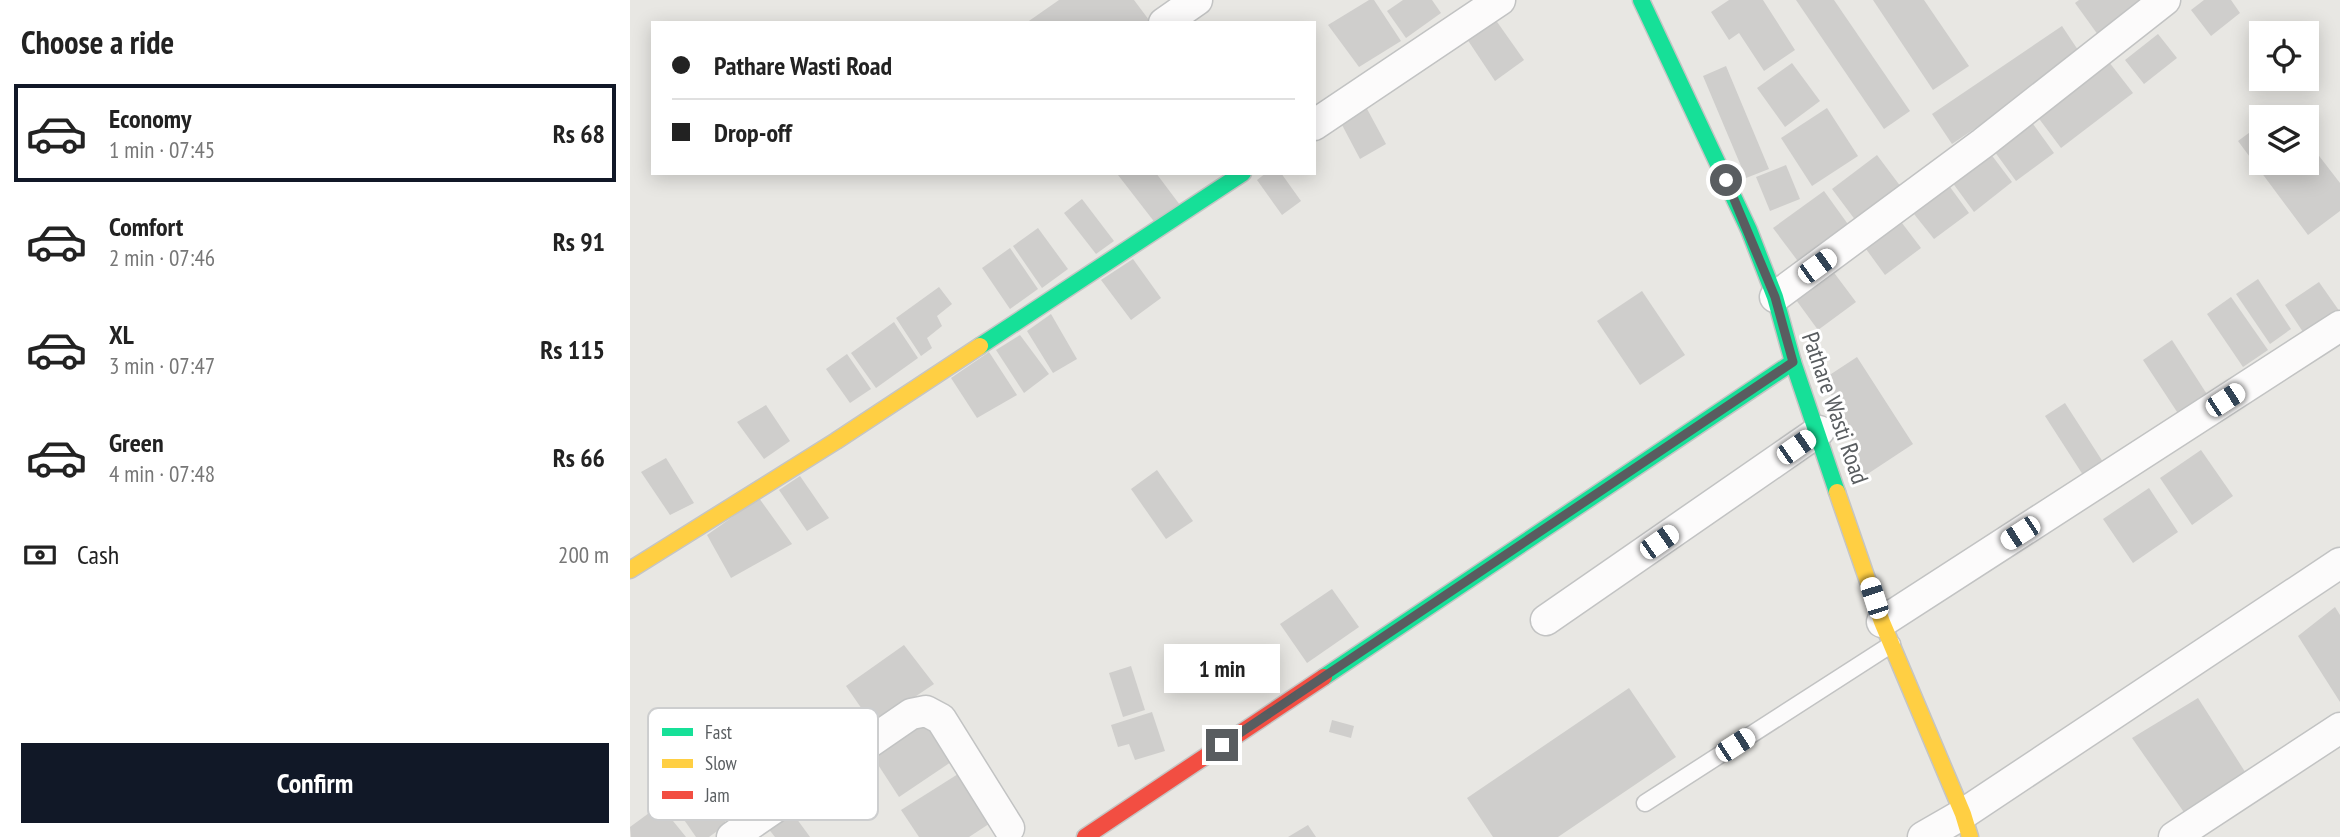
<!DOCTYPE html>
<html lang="en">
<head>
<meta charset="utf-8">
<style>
	body { margin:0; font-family:"PT Sans Narrow",sans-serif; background:#f2f2f2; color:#222; height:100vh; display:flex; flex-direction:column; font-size:26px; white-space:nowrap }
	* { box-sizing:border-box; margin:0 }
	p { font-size:23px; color:#767676 }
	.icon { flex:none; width:38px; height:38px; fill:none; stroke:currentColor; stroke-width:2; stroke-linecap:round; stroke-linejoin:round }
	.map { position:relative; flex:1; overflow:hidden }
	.side { display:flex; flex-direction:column; background:#fff; width:630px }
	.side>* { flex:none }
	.top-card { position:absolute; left:21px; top:21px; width:665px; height:154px; border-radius:0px; box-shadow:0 4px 18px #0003; display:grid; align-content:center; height:154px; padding:0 21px; background:#fff }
	.buttons { position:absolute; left:1619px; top:21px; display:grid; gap:14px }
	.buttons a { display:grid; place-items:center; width:70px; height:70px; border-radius:0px; background:#fff; box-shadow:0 4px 18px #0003; font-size:35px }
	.end { position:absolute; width:32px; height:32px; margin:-16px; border:9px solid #595d60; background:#fff; box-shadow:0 0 0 4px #fff }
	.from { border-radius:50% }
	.bubble { position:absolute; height:49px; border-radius:0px; background:#fff; box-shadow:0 4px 18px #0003; font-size:23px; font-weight:800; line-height:49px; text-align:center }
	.car { position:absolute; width:21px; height:42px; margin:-21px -10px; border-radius:9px; box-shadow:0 0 5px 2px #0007; background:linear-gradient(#fff 24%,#345 0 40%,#fff 0 76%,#345 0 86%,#fff 0) }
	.top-card b { display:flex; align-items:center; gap:24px; height:66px; font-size:26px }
	.top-card b+b { border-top:2px solid #e0e0e0 }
	.top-card i { width:18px; height:18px; background:#222 }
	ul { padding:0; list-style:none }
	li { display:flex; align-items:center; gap:21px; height:98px; margin:0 14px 10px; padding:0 7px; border:4px solid transparent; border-radius:0px }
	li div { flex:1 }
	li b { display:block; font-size:26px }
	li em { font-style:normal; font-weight:800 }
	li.current { border-color:#111827 }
	li>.icon { width:63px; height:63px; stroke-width:1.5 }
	h2 { padding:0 21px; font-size:32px; line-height:84px }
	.pay { display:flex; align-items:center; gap:18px; height:77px; padding:0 21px; font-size:26px }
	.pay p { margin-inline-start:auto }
	.primary-button { display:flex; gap:14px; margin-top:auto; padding:14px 21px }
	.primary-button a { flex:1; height:80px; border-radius:0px; background:#111827; color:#fff; font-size:28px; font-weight:800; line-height:80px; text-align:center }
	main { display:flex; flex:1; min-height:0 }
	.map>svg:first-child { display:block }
	.building { fill:#cfcecc }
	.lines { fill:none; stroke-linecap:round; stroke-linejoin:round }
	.lane-casing { stroke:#c2c3c3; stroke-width:19 }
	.street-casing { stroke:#c2c3c3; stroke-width:33 }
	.fast-casing { stroke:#c5c5c4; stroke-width:19 }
	.slow-casing { stroke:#c5c5c4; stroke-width:19 }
	.jam-casing { stroke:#c5c5c4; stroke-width:19 }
	.lane { stroke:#fcfbfb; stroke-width:16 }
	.street { stroke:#fcfbfb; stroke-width:30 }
	.fast { stroke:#16e098; stroke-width:16 }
	.slow { stroke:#ffcf43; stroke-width:16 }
	.jam { stroke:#f24e42; stroke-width:16 }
	.route { stroke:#595d60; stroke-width:9 }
	.labels { text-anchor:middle; stroke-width:6; stroke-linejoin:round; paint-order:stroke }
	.street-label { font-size:24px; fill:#595d60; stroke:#fff }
	.key { fill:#fff; stroke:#cdcecf; stroke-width:2 }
	.key-label { font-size:19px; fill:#595d60 }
</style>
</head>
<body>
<main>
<section class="side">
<h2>Choose a ride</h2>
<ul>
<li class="current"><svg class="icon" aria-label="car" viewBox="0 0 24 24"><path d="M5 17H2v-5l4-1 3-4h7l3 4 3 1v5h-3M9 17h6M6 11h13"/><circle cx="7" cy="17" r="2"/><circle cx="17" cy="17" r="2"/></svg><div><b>Economy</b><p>1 min · 07:45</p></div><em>Rs 68</em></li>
<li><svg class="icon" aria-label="car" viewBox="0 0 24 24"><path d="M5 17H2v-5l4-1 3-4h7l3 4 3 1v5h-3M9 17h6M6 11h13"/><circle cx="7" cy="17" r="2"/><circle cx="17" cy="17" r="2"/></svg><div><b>Comfort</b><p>2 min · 07:46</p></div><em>Rs 91</em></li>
<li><svg class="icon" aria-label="car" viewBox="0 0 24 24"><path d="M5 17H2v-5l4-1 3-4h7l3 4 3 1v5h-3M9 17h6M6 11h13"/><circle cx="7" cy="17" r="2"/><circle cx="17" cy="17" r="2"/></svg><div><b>XL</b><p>3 min · 07:47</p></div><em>Rs 115</em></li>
<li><svg class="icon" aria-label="car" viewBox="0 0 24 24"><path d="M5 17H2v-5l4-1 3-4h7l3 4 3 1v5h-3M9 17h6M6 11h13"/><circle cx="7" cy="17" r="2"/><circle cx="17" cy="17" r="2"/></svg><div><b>Green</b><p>4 min · 07:48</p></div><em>Rs 66</em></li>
</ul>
<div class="pay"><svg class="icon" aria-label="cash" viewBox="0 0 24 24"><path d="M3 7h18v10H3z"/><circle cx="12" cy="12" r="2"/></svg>Cash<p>200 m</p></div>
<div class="primary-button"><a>Confirm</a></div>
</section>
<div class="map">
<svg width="1710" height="837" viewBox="0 0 1710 837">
	<rect width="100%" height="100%" fill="#e8e7e3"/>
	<g class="building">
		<path d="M429 0H504L519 20 515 23H396Z"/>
		<path d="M739 0H744L771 41 729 67 698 25Z"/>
		<path d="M773 0H802L811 13 776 38 757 11Z"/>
		<path d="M1099 0H1133L1165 50 1134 71 1109 33 1099 40 1081 12Z"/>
		<path d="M1166 0H1204L1280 111 1254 129Z"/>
		<path d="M1243 0H1294L1339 66 1303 90Z"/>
		<path d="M1449 0H1522L1471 39 1445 3Z"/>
		<path d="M1574 0H1601L1610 13 1581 36 1561 10Z"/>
		<path d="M865 19 894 60 865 81 837 39Z"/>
		<path d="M1432 26 1452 56 1322 144 1302 114Z"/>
		<path d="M1528 34 1547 58 1514 84 1495 60Z"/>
		<path d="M1479 62 1503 93 1431 148 1407 116Z"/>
		<path d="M1162 63 1190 101 1155 127 1127 88Z"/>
		<path d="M1096 66 1139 169 1116 178 1073 76Z"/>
		<path d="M736 107 756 144 730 159 711 123Z"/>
		<path d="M1197 108 1228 156 1182 186 1151 138Z"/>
		<path d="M1401 121 1424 153 1386 181 1362 148Z"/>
		<path d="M1631 124V163H1676V139L1710 183V211L1678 235 1608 141Z"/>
		<path d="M1360 153 1382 182 1344 212 1322 182Z"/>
		<path d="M1247 155 1271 187 1226 221 1202 189Z"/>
		<path d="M1156 165 1170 199 1140 211 1126 177Z"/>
		<path d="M491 173H526L550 205 526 224 488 175Z"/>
		<path d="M636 173H651L671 201 652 215 627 180Z"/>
		<path d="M1320 187 1339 213 1304 239 1284 214Z"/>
		<path d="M1194 191 1220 227 1170 264 1143 228Z"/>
		<path d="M452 199 484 241 466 254 434 213Z"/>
		<path d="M1272 223 1291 248 1255 275 1236 249Z"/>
		<path d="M408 228 438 269 412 288 383 246Z"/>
		<path d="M380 248 408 289 380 309 352 268Z"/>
		<path d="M503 259 531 298 501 320 471 280Z"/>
		<path d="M1199 266 1226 302 1188 330 1161 293Z"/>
		<path d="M1628 279 1661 329 1640 344 1606 294Z"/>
		<path d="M1689 282 1710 312 1677 338 1655 305Z"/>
		<path d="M309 287 322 304 307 316 312 326 297 338 302 348 291 356 266 318Z"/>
		<path d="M1012 291 1055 355 1010 385 967 321Z"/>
		<path d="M1601 297 1638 350 1613 367 1577 314Z"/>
		<path d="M421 314 447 359 423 373 397 331Z"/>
		<path d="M264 322 288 358 246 388 221 353Z"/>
		<path d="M390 335 419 374 394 393 366 350Z"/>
		<path d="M1542 340 1582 402 1553 421 1513 360Z"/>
		<path d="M359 352 387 395 347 418 321 378Z"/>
		<path d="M217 354 241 389 220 403 196 369Z"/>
		<path d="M1227 357 1283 444 1233 477 1218 453 1227 447 1209 420 1215 417 1199 391 1202 389 1195 378Z"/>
		<path d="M1435 403 1473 462 1453 475 1415 416Z"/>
		<path d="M136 405 160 441 134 459 107 422Z"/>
		<path d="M1571 450 1603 496 1562 525 1530 478Z"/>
		<path d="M36 458 64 503 40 515 11 472Z"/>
		<path d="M527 470 563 521 536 539 501 489Z"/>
		<path d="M170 476 199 518 177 531 149 490Z"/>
		<path d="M1519 488 1548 532 1503 563 1473 519Z"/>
		<path d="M129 498 162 544 101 578 77 535Z"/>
		<path d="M702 589 729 627 677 663 650 624Z"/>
		<path d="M1705 607 1710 615V702L1668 636Z"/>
		<path d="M274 645 304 684 243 725 216 686Z"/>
		<path d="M501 666 515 710 493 717 479 673Z"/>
		<path d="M999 688 1046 757 928 837H863L837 798Z"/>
		<path d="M1568 698 1619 778 1558 818 1502 738Z"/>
		<path d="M522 712 535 751 505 760 499 744 488 747 481 725Z"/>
		<path d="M293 719 321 762 269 797 243 757Z"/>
		<path d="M702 720 724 726 721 738 699 732Z"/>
		<path d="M336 769 368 818 339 837H289L271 810Z"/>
		<path d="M67 784 97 824 79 837H66L41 801Z"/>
		<path d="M30 805 56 837H1L0 827Z"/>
		<path d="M161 811 180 837H145L137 827Z"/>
		<path d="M678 825 686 837H658Z"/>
	</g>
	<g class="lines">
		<g class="lane-casing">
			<path id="lane" d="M1015 803 1262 644"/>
		</g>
		<g class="street-casing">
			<g id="street">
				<path d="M534 23 567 0"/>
				<path d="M684 125 870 0"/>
				<path d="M1145 297 1353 143 1535 0"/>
				<path d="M916 620 1189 431"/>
				<path d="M1252 622 1710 326"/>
				<path d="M102 837 281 714 296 711 311 719 379 828"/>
				<path d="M1293 837 1333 814 1710 563"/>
				<path d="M1544 837 1710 728"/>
			</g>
		</g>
		<g class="fast-casing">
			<g id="fast">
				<path d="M1011 0 1119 230 1145 297 1163 362 1207 492"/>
				<path d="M350 346 613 173"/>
				<path d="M694 677 1163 362"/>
			</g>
		</g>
		<g class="slow-casing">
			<g id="slow">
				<path d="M1207 492 1252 622 1333 814 1340 837"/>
				<path d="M0 570 206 441 350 346"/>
			</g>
		</g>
		<g class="jam-casing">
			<path id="jam" d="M455 837 694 677"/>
		</g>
		<use href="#lane" class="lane"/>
		<use href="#street" class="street"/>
		<use href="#fast" class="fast"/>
		<use href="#slow" class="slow"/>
		<use href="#jam" class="jam"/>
	</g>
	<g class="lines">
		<path class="route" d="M592 745 1163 362 1145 297 1096 180"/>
	</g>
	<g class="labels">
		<g class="street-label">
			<text transform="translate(1205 408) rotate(71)" y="8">Pathare Wasti Road</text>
		</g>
	</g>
	<rect x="18" y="708" width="230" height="112" rx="10" class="key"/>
	<rect x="32" y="728" width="31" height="8" fill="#16e098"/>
	<rect x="32" y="759" width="31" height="9" fill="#ffcf43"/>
	<rect x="32" y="791" width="31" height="8" fill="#f24e42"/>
	<g class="key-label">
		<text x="75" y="739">Fast</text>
		<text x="75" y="770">Slow</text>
		<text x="75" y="802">Jam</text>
	</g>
</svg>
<div class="buttons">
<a><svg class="icon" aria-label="locate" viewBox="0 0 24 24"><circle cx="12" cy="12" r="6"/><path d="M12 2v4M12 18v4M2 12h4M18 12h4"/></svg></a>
<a><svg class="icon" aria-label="layers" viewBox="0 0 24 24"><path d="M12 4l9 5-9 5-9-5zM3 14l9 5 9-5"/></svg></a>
</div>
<i class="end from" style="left:1096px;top:180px"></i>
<i class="end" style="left:592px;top:745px"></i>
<div class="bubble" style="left:534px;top:644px;width:116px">1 min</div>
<i class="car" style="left:1187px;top:266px;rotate:54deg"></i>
<i class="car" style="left:1595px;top:400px;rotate:57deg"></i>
<i class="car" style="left:1166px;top:447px;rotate:55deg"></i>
<i class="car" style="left:1390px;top:533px;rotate:237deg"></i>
<i class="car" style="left:1029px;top:542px;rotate:55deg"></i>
<i class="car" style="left:1244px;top:598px;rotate:342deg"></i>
<i class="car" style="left:1105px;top:745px;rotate:57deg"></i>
<div class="top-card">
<b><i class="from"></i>Pathare Wasti Road</b>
<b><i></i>Drop-off</b>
</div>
</div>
</main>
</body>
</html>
